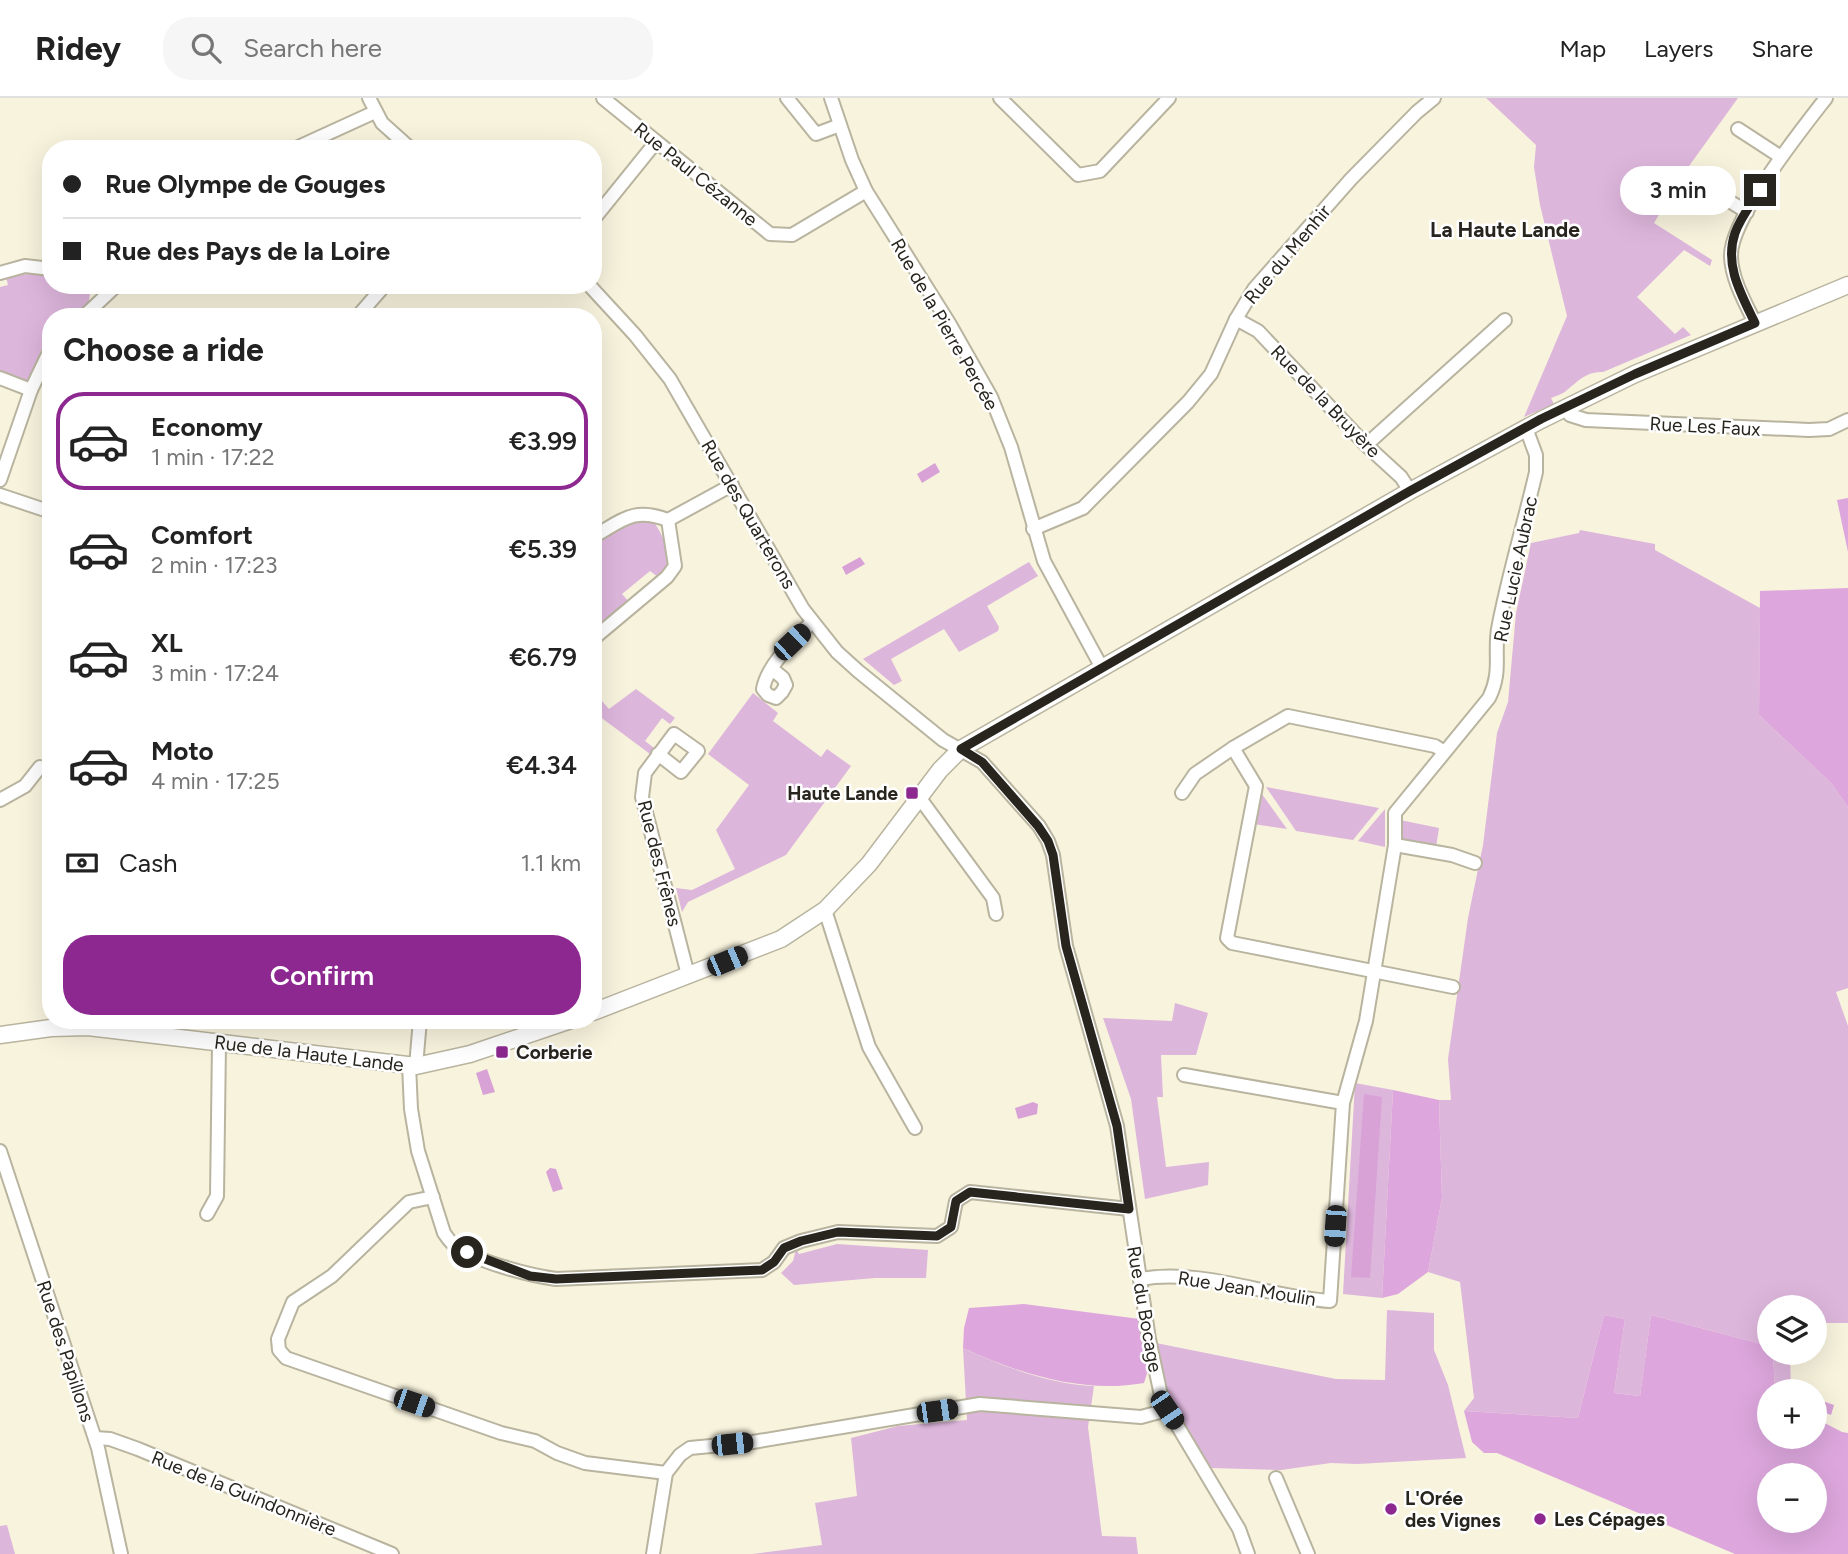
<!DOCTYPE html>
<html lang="en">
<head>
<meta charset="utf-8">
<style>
	body { margin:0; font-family:Figtree,sans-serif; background:#f6f6f6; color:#222; height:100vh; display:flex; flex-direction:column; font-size:26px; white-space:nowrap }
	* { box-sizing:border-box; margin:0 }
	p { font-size:23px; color:#767676 }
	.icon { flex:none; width:38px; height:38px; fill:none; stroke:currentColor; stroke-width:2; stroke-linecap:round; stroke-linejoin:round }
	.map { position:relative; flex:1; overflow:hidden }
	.sheet { position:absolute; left:42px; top:210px; width:560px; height:721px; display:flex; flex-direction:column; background:#fff; border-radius:28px; box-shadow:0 7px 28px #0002 }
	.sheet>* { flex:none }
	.banner { position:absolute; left:42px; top:42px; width:560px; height:154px; border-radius:28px; box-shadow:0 7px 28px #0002; display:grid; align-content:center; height:154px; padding:0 21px; background:#fff }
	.tools { position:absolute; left:1757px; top:1197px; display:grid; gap:14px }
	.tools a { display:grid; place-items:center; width:70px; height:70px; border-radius:50%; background:#fff; box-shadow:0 7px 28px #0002; font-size:35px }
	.end { position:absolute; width:32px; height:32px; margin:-16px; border:9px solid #27251d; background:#fff; box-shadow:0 0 0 4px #fff }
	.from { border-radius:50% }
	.bubble { position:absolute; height:49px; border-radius:24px; background:#fff; box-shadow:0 7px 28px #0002; font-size:23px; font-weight:600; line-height:49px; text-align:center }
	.car { position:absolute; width:21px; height:42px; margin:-21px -10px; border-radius:9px; box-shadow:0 0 5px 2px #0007; background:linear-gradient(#222 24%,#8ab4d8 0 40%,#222 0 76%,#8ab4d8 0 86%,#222 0) }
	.banner b { display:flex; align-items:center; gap:24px; height:66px; font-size:26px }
	.banner b+b { border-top:2px solid #e0e0e0 }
	.banner i { width:18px; height:18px; background:#222 }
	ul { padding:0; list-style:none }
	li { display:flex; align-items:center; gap:21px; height:98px; margin:0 14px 10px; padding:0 7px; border:4px solid transparent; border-radius:28px }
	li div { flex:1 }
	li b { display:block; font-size:26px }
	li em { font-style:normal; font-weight:600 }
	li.active { border-color:#8c288f }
	li>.icon { width:63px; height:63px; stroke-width:1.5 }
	h2 { padding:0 21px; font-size:32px; line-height:84px }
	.pay { display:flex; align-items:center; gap:18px; height:77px; padding:0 21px; font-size:26px }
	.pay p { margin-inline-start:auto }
	.action { display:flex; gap:14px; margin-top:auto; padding:14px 21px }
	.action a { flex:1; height:80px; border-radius:28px; background:#8c288f; color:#fff; font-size:28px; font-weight:600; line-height:80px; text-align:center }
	header { display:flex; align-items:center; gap:42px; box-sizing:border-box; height:98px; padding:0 35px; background:#fff; border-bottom:2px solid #e0e0e0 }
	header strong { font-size:33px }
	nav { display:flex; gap:38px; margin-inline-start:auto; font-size:24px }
	.search { width:490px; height:63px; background:#f6f6f6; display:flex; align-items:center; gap:18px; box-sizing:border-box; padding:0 24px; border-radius:28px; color:#767676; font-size:26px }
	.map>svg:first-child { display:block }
	.green { fill:#ddb6dc }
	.forest { fill:#dda7dd; fill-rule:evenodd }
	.water { fill:#d8a2d7 }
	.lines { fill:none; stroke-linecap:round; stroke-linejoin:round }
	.minor-casing { stroke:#b8b49f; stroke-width:16 }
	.tertiary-casing { stroke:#b8b49f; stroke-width:19 }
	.minor { stroke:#fff; stroke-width:12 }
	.tertiary { stroke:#fff; stroke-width:16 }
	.route { stroke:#27251d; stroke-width:9 }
	.poi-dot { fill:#8c288f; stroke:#fff; stroke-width:2.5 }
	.labels { text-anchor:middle; stroke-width:5; stroke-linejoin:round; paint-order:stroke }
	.street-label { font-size:19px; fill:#27251d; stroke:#fff }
	.poi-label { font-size:19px; font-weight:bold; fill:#27251d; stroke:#fff; text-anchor:start }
	.neighbourhood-label { font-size:21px; font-weight:bold; fill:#27251d; stroke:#fff }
</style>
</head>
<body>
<header>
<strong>Ridey</strong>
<div class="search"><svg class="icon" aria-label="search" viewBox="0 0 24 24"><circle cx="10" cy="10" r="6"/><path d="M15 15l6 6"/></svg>Search here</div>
<nav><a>Map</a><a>Layers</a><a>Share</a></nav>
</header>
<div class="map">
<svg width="1848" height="1456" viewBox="0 0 1848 1456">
	<rect width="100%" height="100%" fill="#f8f3dd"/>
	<g class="green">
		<path d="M1486 0H1738L1684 75 1654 125 1712 162 1710 168 1684 152 1637 199 1675 236 1683 229 1691 237 1603 274C1587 273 1578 283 1567 292 1563 296 1556 298 1551 300L1554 306 1524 319 1567 218 1540 107 1534 69 1536 47Z"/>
		<path d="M28 176 51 177V187H86L90 196 88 207 79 215 74 213 69 219H51V236L43 243 46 247 41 252 30 281 22 284 0 276V189L8 187 6 179Z"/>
		<path d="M639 420H650C660 430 671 453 668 467L658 479 650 473 622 496 629 504 593 532V447Z"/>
		<path d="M1580 432 1655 446V452L1760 510 1759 617 1831 685 1848 709V890L1836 894 1848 928V1225H1815V1209H1769V1248L1651 1217 1640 1298 1614 1295 1625 1221 1604 1217 1578 1320 1464 1313 1474 1300 1460 1184 1428 1174 1442 1100 1439 1002H1451L1448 961 1468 820 1483 747 1497 635 1508 604 1516 515 1531 445 1579 435Z"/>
		<path d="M1029 464 1038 478 987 508 999 529 998 533 959 554 944 531 891 561 902 583 894 587 863 561Z"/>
		<path d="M636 591 675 620 670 626 662 620 645 643 654 650 650 656 599 618 593 611V593L609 611Z"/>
		<path d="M753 595 778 615 773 623 821 659 827 651 851 668 786 757 688 804 682 814 676 790 692 792 735 771 716 732 749 687 708 656Z"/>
		<path d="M1266 689 1379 710 1353 742 1296 733Z"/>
		<path d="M1259 692 1287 731 1253 726Z"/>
		<path d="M1385 711V749L1358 743Z"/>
		<path d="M1400 722 1439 730 1436 749 1399 743Z"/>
		<path d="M1175 905 1208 915 1196 957H1161L1163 999H1157L1166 1069 1209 1064 1208 1087 1145 1101 1131 1001 1103 920 1172 923Z"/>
		<path d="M1355 985 1393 992 1382 1200 1343 1196Z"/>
		<path d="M837 1146 928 1152 926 1180H875L794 1187 781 1175 793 1163 796 1151 799 1156Z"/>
		<path d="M1387 1212 1434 1215V1252L1448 1287 1466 1360 1357 1366 1331 1365 1281 1372 1210 1370 1171 1305 1161 1271 1156 1245 1336 1281 1385 1282Z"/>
		<path d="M963 1250C1001 1268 1053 1287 1094 1288L1088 1329 1102 1438 1136 1439 1138 1456H753L822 1447 815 1405 857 1398 851 1340 898 1328 967 1322Z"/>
		<path d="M1773 1255H1790L1791 1293H1775Z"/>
		<path d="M7 1427 15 1456H0V1428Z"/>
	</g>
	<g class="forest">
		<path d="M1848 400V454L1837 402Z"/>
		<path d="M1848 490V709L1831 685 1759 617 1760 493Z"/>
		<path d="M1393 992 1439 1002 1442 1100 1428 1174 1398 1196 1382 1200Z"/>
		<path d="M1024 1206 1140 1221 1150 1266 1144 1285C1083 1296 1019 1276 963 1250L964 1230 969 1210Z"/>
		<path d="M1604 1217 1625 1221 1614 1295 1640 1298 1651 1217 1769 1248V1255H1773L1775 1293H1769V1339H1815V1320L1842 1334 1848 1335V1456H1735L1497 1355H1484L1472 1344 1464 1313 1578 1320ZM1815 1377V1423H1769V1377Z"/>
	</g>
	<g class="water">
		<path d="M935 365 940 374 922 385 917 376Z"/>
		<path d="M860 459 865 466 846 477 842 469Z"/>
		<path d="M487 971 495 994 483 997 476 975Z"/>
		<path d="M1364 996 1382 999 1370 1180 1351 1179Z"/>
		<path d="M1033 1004 1038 1006 1037 1016 1018 1021 1015 1010Z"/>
		<path d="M550 1070 556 1071 563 1091 553 1094 546 1074Z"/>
		<path d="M1817 1301 1834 1307 1831 1317 1815 1311Z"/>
	</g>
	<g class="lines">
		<g class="minor-casing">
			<g id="minor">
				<path d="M369 0 382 25 411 51"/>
				<path d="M603 0 770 136 792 137 866 93"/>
				<path d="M787 0 816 36 840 27"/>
				<path d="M831 0 852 62 866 93 949 225 991 299 1011 349 1044 463 1102 570"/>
				<path d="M1000 0 1078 77 1100 73 1169 0"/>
				<path d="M1738 31 1781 59"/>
				<path d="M294 51 375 14"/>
				<path d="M1703 87 1747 114"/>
				<path d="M593 122 656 44"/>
				<path d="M0 175 25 168 51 171"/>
				<path d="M589 187 635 237 670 281 803 511 837 554 858 573 943 642 982 664 1039 728 1048 743 1053 757 1066 848 1117 1028 1149 1241 1162 1302 1239 1431 1248 1456"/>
				<path d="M83 219 117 187"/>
				<path d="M357 219 385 187"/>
				<path d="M1236 221 1258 233 1366 347 1401 379 1410 393"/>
				<path d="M1755 225C1745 204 1732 182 1731 159 1729 122 1802 31 1826 0"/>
				<path d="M0 280 31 292"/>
				<path d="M1565 310 1570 317 1586 322 1809 332 1829 331 1848 322"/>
				<path d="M1366 347 1505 222"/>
				<path d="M0 382 31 292 51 250"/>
				<path d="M0 397 51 414"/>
				<path d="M668 422 732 387"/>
				<path d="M1033 431 1083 410 1188 304 1211 276 1236 221 1254 191 1351 81 1417 14 1434 0"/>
				<path d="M593 439C623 422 633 409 668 422"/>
				<path d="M593 541 667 479 675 468 668 422"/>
				<path d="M772 571 783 580 786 587 782 594 776 600 768 597 763 591C767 567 795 541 812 524"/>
				<path d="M1233 650 1256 688 1227 840 1232 845 1453 889"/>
				<path d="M658 656 681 674 698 653 674 636 645 675 642 699 688 877"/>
				<path d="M1182 695 1195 676 1233 650 1288 618 1435 648 1443 653"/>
				<path d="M919 699 993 800 996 816"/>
				<path d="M0 702 25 688 40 669"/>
				<path d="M1395 747 1452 757 1475 765"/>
				<path d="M825 812 869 949 915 1030"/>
				<path d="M409 967 411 1011 418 1053 444 1135C447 1139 450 1144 455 1148 478 1164 528 1177 556 1181L762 1172 774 1164 784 1150 801 1143 838 1134 937 1138 951 1129 956 1103 970 1094 1129 1111"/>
				<path d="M416 968 420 922"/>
				<path d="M1343 1005 1366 923 1395 747V715L1489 600C1502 574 1494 557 1498 531 1508 478 1524 426 1536 374V357L1526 330"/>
				<path d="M0 1053 98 1350 121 1456"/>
				<path d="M433 1099 409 1104 332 1178 293 1204 278 1241 279 1252 286 1260 501 1335 535 1343 557 1355 585 1365 666 1375"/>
				<path d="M207 1116 217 1098 219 945"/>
				<path d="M1140 1181C1203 1170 1267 1199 1330 1203L1343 1005 1184 977"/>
				<path d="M95 1340 110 1341 138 1351 392 1456"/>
				<path d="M1276 1380 1308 1456"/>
				<path d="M653 1456 666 1375 680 1357 690 1350 753 1344 980 1306 1141 1319 1167 1312"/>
			</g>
		</g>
		<g class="tertiary-casing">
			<g id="tertiary">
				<path d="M593 914 781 841 825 812 869 766 940 672 961 651 1410 393 1541 322 1635 276 1848 187"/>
				<path d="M0 937 51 930 88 929 416 968 470 956 571 922"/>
			</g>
		</g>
		<use href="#minor" class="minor"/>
		<use href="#tertiary" class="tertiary"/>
	</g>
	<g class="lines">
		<path class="route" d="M467 1154 530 1178 556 1181 762 1172 774 1164 784 1150 801 1143 838 1134 937 1138 951 1129 956 1103 970 1094 1129 1111 1117 1028 1066 848 1053 757 1048 743 1038 728 982 664 961 651 1410 393 1541 321 1635 276 1755 225C1741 196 1724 167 1735 135 1740 120 1752 105 1760 92"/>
	</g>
	<g class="poi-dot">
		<rect x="905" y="688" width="14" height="14" rx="3.5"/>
		<rect x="495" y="947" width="14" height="14" rx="3.5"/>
		<circle cx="1391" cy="1411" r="7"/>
		<circle cx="1540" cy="1421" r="7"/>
	</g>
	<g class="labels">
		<g class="street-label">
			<text transform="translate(696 76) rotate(39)" y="7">Rue Paul Cézanne</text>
			<text transform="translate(1287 156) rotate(-50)" y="7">Rue du Menhir</text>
			<text transform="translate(945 226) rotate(60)" y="7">Rue de la Pierre Percée</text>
			<text transform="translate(1326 303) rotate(46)" y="7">Rue de la Bruyère</text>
			<text transform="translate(1705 328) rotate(3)" y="7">Rue Les Faux</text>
			<text transform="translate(749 416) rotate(60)" y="7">Rue des Quarterons</text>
			<text transform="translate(1515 471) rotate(-78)" y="7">Rue Lucie Aubrac</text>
			<text transform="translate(660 765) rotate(76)" y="7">Rue des Frênes</text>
			<text transform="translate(309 955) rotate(7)" y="7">Rue de la Haute Lande</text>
			<text transform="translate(1247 1190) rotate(9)" y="7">Rue Jean Moulin</text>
			<text transform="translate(1145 1211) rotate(80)" y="7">Rue du Bocage</text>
			<text transform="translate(66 1253) rotate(72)" y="7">Rue des Papillons</text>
			<text transform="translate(244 1395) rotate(22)" y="7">Rue de la Guindonnière</text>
		</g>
		<g class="poi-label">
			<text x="898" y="702" text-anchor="end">Haute Lande</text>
			<text x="516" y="961">Corberie</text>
			<text x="1405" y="1407">L'Orée<tspan x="1405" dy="22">des Vignes</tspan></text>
			<text x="1554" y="1428">Les Cépages</text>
		</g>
		<g class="neighbourhood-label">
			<text x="1505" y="139">La Haute Lande</text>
		</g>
	</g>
</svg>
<div class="tools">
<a><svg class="icon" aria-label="layers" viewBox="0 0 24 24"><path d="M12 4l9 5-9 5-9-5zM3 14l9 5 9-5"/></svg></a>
<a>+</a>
<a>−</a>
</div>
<i class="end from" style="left:467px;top:1154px"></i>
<i class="end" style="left:1760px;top:92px"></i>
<div class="bubble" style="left:1620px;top:68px;width:116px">3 min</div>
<i class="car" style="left:792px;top:544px;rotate:46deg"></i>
<i class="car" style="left:727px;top:863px;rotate:67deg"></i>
<i class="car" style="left:1335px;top:1128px;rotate:184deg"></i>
<i class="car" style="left:414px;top:1305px;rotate:109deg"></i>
<i class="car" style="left:1167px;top:1312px;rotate:146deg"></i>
<i class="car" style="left:937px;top:1313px;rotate:82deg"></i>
<i class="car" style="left:732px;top:1346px;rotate:84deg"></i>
<div class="banner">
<b><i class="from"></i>Rue Olympe de Gouges</b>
<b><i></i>Rue des Pays de la Loire</b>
</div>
<section class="sheet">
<h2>Choose a ride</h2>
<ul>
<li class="active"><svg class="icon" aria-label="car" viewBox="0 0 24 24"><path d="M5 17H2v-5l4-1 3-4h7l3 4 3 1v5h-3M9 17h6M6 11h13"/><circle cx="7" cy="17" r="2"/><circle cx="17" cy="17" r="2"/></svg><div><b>Economy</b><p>1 min · 17:22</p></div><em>€3.99</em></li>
<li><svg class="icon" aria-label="car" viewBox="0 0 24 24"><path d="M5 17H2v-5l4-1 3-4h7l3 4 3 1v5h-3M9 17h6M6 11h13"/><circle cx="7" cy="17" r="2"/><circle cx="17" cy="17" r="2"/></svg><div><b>Comfort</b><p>2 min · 17:23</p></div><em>€5.39</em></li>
<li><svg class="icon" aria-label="car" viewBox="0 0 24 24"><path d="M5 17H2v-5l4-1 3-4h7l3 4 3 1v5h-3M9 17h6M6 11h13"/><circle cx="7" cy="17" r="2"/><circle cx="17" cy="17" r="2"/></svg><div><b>XL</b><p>3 min · 17:24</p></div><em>€6.79</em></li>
<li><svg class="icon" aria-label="car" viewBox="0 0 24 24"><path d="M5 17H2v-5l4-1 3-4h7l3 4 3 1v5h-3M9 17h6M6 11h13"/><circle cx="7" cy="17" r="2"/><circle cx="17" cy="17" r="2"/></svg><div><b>Moto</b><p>4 min · 17:25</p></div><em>€4.34</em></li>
</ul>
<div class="pay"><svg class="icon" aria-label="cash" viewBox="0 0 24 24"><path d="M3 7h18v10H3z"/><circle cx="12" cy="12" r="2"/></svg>Cash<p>1.1 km</p></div>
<div class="action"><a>Confirm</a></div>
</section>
</div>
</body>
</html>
